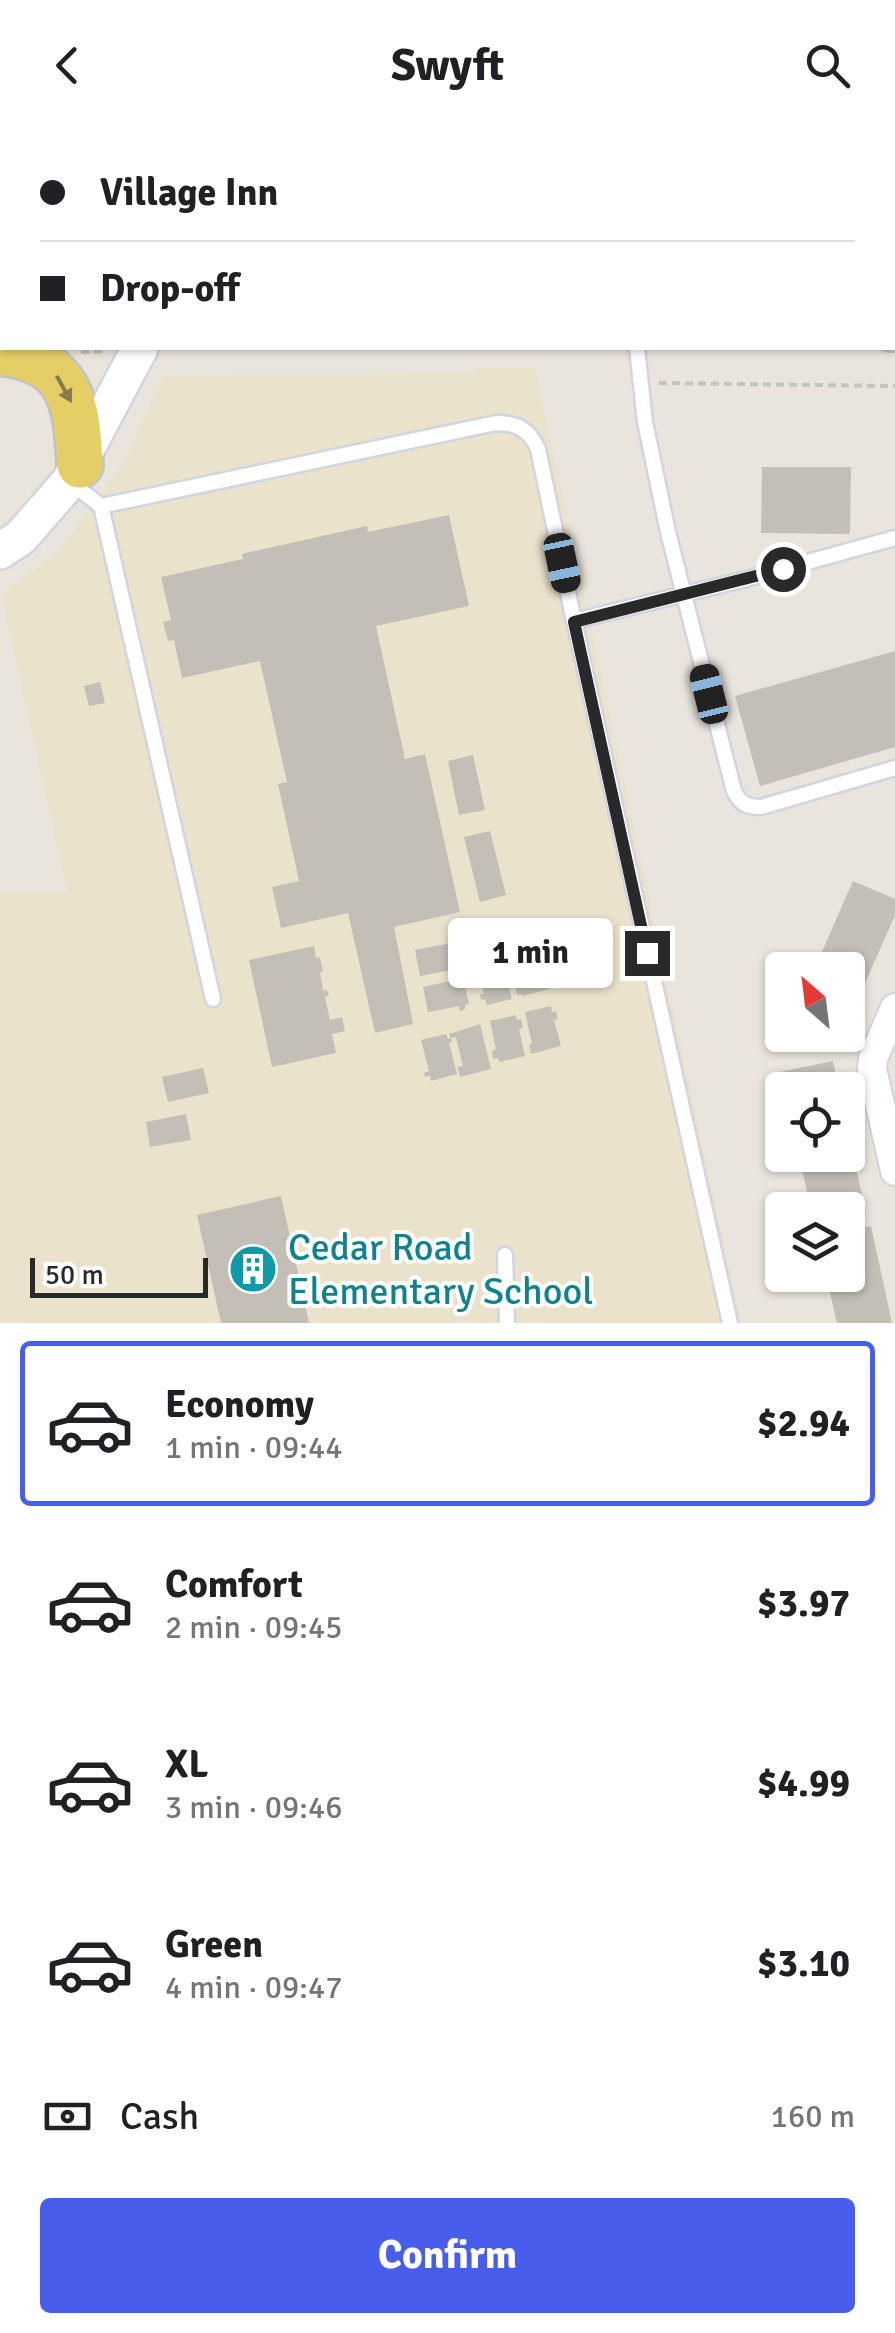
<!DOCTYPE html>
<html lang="en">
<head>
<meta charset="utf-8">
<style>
	body { margin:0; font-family:Signika,sans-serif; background:#f6f6f6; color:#202124; height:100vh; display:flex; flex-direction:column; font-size:38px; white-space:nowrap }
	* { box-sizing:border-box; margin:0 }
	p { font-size:32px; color:#757577 }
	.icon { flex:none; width:55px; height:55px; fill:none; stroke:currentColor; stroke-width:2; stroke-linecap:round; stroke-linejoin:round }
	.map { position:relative; height:1193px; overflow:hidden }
	.panel { display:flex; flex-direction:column; background:#fff; flex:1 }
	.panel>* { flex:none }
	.top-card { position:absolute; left:0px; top:0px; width:895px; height:220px; box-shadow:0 2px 8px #0004; display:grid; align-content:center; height:220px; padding:0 40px; background:#fff }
	.needle { width:65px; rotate:332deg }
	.fabs { position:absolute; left:765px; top:822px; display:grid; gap:20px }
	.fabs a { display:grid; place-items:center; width:100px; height:100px; border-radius:10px; background:#fff; box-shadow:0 2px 8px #0004; font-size:50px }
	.scale { position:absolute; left:30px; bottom:25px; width:178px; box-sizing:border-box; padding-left:10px; border:5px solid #292929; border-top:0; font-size:28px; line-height:35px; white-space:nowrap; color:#292929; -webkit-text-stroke:8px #fff; paint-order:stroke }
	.end { position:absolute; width:45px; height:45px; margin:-22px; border:12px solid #292929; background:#fff; box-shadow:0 0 0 5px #fff }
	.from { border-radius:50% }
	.bubble { position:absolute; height:70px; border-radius:10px; background:#fff; box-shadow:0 2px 8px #0004; font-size:32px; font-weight:700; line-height:70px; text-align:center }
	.car { position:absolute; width:30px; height:60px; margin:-30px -15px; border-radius:12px; box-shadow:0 0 8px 2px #0007; background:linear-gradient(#222 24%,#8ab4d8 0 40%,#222 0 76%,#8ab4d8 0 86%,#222 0) }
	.top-card b { display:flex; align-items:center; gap:35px; height:95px; font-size:38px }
	.top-card b+b { border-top:2px solid #e0e0e0 }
	.top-card i { width:25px; height:25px; background:#202124 }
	ul { padding:18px 0 0; list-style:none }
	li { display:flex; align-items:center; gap:30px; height:165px; margin:0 20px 15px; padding:0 20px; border:5px solid transparent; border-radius:10px }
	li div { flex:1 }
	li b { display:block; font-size:38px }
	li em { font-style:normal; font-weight:700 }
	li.selected { border-color:#475eec }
	li>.icon { width:90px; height:90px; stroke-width:1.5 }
	.pay { display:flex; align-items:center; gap:25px; height:110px; padding:0 40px; font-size:38px }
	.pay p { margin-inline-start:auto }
	.action { display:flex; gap:20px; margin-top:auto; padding:20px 40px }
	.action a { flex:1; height:115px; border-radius:10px; background:#475eec; color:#fff; font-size:40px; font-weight:700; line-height:115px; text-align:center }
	header { display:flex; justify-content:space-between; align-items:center; height:130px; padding:0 40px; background:#fff; font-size:45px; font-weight:700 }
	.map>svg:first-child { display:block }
	.education { fill:#ebe2cc }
	.building { fill:#c3bfb7 }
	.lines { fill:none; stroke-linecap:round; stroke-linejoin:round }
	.service-casing { stroke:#d1d4e1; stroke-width:19 }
	.minor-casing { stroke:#d1d4e1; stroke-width:32 }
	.tertiary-casing { stroke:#d1d4e1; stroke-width:40 }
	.primary-casing { stroke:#c3c3c3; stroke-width:50 }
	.path { stroke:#c3c3c3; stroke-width:4; stroke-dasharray:8 5; stroke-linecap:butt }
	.service { stroke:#fff; stroke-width:14 }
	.minor { stroke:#fff; stroke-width:28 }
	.tertiary { stroke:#fff; stroke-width:35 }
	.primary { stroke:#e6ce66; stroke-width:45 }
	.oneway { fill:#887c48 }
	.route { stroke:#292929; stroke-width:12 }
	.labels { text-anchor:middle; stroke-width:8; stroke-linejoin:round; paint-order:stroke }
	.culture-label { font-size:38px; fill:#0d838f; stroke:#fff; text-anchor:start }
</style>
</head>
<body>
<header><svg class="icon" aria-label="back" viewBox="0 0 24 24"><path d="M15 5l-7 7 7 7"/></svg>Swyft<svg class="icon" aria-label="search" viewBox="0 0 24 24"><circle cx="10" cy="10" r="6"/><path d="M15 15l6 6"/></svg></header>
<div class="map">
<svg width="895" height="1193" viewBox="0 0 895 1193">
	<rect width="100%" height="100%" fill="#eae5dc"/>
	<g class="education">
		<path d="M154 0H895V137H892V2H154Z"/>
		<path d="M476 237H535L741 1193H0V762H67L1 465 57 423 125 330 163 245 476 243Z"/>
	</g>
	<g class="building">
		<path d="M762 337H851L850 404 761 403Z"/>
		<path d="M449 385 469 476 376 496 405 629 425 624 460 782 394 797 413 894 375 903 348 783 281 798 272 757 299 751 278 654 287 652 260 531 182 548 174 510 168 511 163 492 171 490 161 447 243 429 242 424 367 396 368 402Z"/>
		<path d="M895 521V617L760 656 735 566Z"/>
		<path d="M100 552 105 573 89 576 84 556Z"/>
		<path d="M473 625 485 680 459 685 448 631Z"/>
		<path d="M490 701 506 765 480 772 464 707Z"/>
		<path d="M853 751 895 769V785L848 892V840H814Z"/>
		<path d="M456 812 461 837 456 839 457 843H452L451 840 420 846 415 820Z"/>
		<path d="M314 816 316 828 320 827 323 842H320L323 861 327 860 329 866 325 867 330 890 342 887 345 901 332 904 336 923 272 937 249 830Z"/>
		<path d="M539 818 540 824 545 823 547 832 543 833 549 859 523 866 522 864 517 865 515 855 521 854 513 825Z"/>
		<path d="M503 828 504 835 508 834 509 839 505 840 512 869 487 875 485 869 481 870 480 864 484 863 477 835Z"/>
		<path d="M463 848 469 874 465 875V879L460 881 459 876 428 882 423 857Z"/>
		<path d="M551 876 552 882 556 881 558 889 554 890 561 916 531 924 529 915 532 914 525 882Z"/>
		<path d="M516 885 517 890 521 889 523 898 519 899 525 926 499 932V928L493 929 492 921 496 919 490 891Z"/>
		<path d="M480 894 491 939 460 947 458 937 463 936 456 907 451 908 449 904Z"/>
		<path d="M446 904 448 909 451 908 452 912 449 913 457 944 431 951 430 946 425 947 424 943 429 941 421 910Z"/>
		<path d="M833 931 839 960H784L780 942Z"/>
		<path d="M203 938 209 963 168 972 162 947Z"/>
		<path d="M186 984 191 1010 150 1017 146 992Z"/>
		<path d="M848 1005 866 1081 848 1085V1080H811L799 1025H848Z"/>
		<path d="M281 1066 309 1193H221L197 1085Z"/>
		<path d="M871 1096 892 1193H837L826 1145H848V1102Z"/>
	</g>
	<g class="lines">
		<g class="service-casing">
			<g id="service">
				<path d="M38 2V0"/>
				<path d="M0 33H2"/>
				<path d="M637 218 645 292 668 402 734 661C741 674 746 677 761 677L895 638"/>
				<path d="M70 352 101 376 213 869"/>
				<path d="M101 376 496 293C517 293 529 299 538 319L574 491 730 1193"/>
				<path d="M574 491 746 449 895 408"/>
				<path d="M505 1125 507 1193"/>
			</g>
		</g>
		<g class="minor-casing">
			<g id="minor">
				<path d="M133 0V2"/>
				<path d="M895 878 873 928 872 939 895 1041"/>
			</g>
		</g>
		<g class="tertiary-casing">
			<path id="tertiary" d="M0 421 21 407 69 352 140 218"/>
		</g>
		<g class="primary-casing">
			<g id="primary">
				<path d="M0 148H2"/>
				<path d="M892 150H895"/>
				<path d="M892 198H895"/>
				<path d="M0 222C72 230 77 273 80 335"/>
			</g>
		</g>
		<g class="path">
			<path d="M0 100 2 101"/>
			<path d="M81 222 106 221"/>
			<path d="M659 253 895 256"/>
		</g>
		<use href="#service" class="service"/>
		<use href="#minor" class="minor"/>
		<use href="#tertiary" class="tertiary"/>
		<use href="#primary" class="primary"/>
	</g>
	<defs><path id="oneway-solid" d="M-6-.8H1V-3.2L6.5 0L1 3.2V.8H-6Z" transform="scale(2.5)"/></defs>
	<use class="oneway" href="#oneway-solid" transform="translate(64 259) rotate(61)"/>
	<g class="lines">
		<path class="route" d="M647 823 574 492 783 439"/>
	</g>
	<defs>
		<g id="building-disc" transform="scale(2.5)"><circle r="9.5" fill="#0f9aa8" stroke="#fff"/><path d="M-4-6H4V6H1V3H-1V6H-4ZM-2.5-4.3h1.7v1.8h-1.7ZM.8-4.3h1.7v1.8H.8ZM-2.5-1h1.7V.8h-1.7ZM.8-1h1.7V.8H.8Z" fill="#fff"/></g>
	</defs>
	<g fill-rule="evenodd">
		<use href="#building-disc" x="253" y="1139"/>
	</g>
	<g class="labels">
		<g class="culture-label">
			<text x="288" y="1130">Cedar Road<tspan x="288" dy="44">Elementary School</tspan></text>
		</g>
	</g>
</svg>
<div class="fabs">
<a><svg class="needle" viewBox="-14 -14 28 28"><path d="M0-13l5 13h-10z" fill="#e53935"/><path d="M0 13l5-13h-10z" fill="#757577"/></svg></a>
<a><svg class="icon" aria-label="locate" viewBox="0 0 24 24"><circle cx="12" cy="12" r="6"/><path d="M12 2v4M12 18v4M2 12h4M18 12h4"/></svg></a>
<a><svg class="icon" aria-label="layers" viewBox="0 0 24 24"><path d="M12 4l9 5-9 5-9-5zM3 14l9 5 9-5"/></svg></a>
</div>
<div class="scale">50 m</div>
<i class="end from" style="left:783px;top:439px"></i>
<i class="end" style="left:647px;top:823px"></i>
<div class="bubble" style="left:448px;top:788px;width:165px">1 min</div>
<i class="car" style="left:562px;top:433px;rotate:168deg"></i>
<i class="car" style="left:709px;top:564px;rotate:346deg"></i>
<div class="top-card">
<b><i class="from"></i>Village Inn</b>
<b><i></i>Drop-off</b>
</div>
</div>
<section class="panel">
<ul>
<li class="selected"><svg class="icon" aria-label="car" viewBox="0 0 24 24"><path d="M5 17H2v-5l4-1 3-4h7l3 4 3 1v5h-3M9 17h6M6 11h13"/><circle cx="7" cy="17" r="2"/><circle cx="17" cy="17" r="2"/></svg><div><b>Economy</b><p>1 min · 09:44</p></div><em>$2.94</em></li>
<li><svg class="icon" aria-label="car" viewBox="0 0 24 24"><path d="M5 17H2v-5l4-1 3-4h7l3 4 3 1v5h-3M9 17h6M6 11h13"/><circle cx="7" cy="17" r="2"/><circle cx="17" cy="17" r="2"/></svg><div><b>Comfort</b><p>2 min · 09:45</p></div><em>$3.97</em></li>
<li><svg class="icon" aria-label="car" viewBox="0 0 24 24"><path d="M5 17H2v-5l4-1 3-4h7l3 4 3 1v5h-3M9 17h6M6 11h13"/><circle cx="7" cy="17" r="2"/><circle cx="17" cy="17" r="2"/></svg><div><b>XL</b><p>3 min · 09:46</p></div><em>$4.99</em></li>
<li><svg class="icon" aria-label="car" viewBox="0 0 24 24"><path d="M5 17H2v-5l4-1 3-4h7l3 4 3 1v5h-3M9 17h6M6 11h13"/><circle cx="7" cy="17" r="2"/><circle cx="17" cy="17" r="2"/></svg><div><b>Green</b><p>4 min · 09:47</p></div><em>$3.10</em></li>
</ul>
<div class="pay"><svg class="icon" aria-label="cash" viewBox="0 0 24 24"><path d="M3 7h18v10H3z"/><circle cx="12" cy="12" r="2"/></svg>Cash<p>160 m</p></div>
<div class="action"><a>Confirm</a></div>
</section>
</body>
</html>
